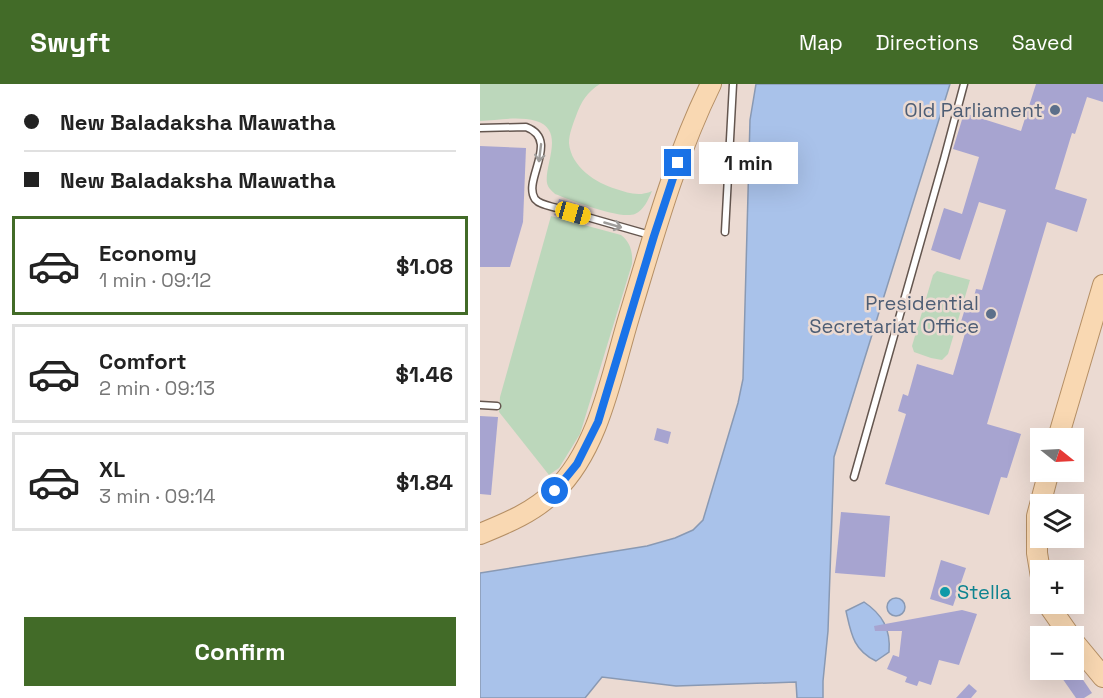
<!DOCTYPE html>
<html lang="en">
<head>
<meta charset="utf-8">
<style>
	body { margin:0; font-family:"Space Grotesk",sans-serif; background:#f6f6f6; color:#222; height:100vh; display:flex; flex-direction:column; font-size:22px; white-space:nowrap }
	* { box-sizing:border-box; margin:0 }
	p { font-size:20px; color:#767676 }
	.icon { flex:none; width:33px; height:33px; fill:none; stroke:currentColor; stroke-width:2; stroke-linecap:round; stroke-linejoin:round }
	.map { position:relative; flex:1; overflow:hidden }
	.panel { display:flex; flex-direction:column; background:#fff; width:480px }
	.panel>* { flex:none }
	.top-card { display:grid; align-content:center; height:132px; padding:0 24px; background:#fff }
	.needle { width:39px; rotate:108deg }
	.buttons { position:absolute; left:550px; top:344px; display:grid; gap:12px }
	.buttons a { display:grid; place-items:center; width:54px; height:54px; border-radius:0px; background:#fff; box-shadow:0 6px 24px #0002; font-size:30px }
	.end { position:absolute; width:27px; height:27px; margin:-14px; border:8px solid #1a73e8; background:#fff; box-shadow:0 0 0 3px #fff }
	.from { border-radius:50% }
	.bubble { position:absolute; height:42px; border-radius:0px; background:#fff; box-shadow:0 6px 24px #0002; font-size:20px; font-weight:700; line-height:42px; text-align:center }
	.car { position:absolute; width:18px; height:36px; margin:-18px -9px; border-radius:8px; box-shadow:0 0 4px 2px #0007; background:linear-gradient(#f5c518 24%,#345 0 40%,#f5c518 0 76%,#345 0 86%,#f5c518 0) }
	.top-card b { display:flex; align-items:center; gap:21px; height:57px; font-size:22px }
	.top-card b+b { border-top:2px solid #e0e0e0 }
	.top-card i { width:15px; height:15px; background:#222 }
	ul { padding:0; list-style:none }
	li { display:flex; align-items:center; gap:18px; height:99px; margin:0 12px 9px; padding:0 12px; border:3px solid #e0e0e0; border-radius:0px }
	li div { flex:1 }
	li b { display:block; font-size:22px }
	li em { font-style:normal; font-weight:700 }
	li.selected { border-color:#426b28 }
	li>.icon { width:54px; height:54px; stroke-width:1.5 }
	.button { display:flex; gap:12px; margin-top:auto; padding:12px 24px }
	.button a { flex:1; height:69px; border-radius:0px; background:#426b28; color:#fff; font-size:24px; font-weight:700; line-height:69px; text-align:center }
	header { display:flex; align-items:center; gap:36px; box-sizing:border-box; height:84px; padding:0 30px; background:#426b28; color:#fff }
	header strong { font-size:28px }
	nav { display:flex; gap:33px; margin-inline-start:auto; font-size:21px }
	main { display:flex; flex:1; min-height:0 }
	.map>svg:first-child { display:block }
	.green { fill:#bcd7bb }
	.water { fill:#a9c2ea; stroke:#8999b3; stroke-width:1.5 }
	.building { fill:#a7a4d0 }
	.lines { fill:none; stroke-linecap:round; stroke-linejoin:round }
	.service-casing { stroke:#64564f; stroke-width:9 }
	.primary-casing { stroke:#b58f65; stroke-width:22 }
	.service { stroke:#fff; stroke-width:6 }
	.primary { stroke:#f9d8b2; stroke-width:20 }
	.oneway { stroke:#9e9c9a }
	.route { stroke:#1a73e8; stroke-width:8 }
	.service-dot { fill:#5c6f8a; stroke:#ebdad2; stroke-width:2 }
	.culture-dot { fill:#0f9aa8; stroke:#ebdad2; stroke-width:2 }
	.labels { text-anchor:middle; stroke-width:5; stroke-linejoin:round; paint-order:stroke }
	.service-label { font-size:20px; fill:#4e5e75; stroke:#ebdad2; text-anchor:end }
	.culture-label { font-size:20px; fill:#0d838f; stroke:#ebdad2; text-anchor:start }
</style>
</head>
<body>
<header>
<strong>Swyft</strong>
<nav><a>Map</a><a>Directions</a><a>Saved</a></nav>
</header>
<main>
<section class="panel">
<div class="top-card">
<b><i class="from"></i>New Baladaksha Mawatha</b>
<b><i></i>New Baladaksha Mawatha</b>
</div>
<ul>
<li class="selected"><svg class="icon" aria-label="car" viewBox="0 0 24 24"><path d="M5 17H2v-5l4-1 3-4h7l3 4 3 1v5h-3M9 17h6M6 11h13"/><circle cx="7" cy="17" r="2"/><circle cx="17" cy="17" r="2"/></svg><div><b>Economy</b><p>1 min · 09:12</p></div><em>$1.08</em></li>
<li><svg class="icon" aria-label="car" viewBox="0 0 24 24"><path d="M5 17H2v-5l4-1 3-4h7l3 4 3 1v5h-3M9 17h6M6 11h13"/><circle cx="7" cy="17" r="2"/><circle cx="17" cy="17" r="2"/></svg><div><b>Comfort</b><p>2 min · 09:13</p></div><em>$1.46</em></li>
<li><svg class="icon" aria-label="car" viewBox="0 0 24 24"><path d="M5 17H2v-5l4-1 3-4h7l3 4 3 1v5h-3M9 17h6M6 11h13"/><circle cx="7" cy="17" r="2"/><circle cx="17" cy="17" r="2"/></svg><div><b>XL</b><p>3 min · 09:14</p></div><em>$1.84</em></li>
</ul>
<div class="button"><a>Confirm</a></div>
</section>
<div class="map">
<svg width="623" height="614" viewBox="0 0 623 614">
	<rect width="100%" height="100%" fill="#ebdad2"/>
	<g class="green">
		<path d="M0 0H120C107 8 101 18 96 32 93 40 89 50 89 59 91 83 116 99 136 105 148 109 159 113 172 107 168 116 164 126 155 130 140 136 91 116 75 110 72 107 68 104 67 99 64 81 86 46 56 37 39 32 17 36 0 37Z"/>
		<path d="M71 132 141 151C150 158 153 168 152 180L100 350 79 384 69 391 19 328 20 313Z"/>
		<path d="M457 187 490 196 468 270 462 276 451 274 434 268 432 262 453 191Z"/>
	</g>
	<g class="water">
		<path d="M276 0H470L354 373 348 547 343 597V614H317L316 598 196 602 122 593 105 614H0V489L167 462 195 454 213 446 223 436 258 319 263 295 270 36Z"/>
		<circle cx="416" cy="523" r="9"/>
		<path d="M384 518C402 530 411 545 409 568L396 577C373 566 371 549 366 527Z"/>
	</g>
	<g class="building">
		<path d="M556 0H623V18L607 13 595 50 592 49 575 105 607 115 597 148 567 138 507 340 541 350 527 394 521 393 509 431 405 400 426 330 418 327 423 310 428 312 437 280 473 291 486 246 479 244 488 215 493 216 496 205 502 206 526 126 499 118 480 176 451 166 464 124 482 130 499 73 473 65 484 29 541 47Z"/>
		<path d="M0 62 46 64 43 138 30 183H0Z"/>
		<path d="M79 115 96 120 95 124 88 127 91 136 74 131 75 129H79L82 126V122L78 119Z"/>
		<path d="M0 332 18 333 11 411 0 410Z"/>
		<path d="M177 344 191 348 188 360 174 356Z"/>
		<path d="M361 428 410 432 405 493 355 489Z"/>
		<path d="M461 476 486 484 473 522 450 515Z"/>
		<path d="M482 526 497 530 479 581 459 576 451 601 439 597 437 602 425 598 427 593 407 585 413 571 419 573 422 547H395L394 542Z"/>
		<path d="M595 584 612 609 604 614H596L582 594Z"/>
		<path d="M489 600 497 607 491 614H476Z"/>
	</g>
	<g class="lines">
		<g class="service-casing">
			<g id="service">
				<path d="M0 44 46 43C81 56 42 96 55 115 60 121 70 122 77 124"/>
				<path d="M93 129 170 151"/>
				<path d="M245 148 253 0"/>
				<path d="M0 321 17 322"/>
				<path d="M374 393 464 75 484 0"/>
			</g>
		</g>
		<g class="primary-casing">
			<g id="primary">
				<path d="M578 354 623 201"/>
				<path d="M0 450C27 439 54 428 75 407 119 365 132 289 149 233 173 154 195 73 231 0"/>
				<path d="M561 493 557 469V432L569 387"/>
				<path d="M567 519 590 552"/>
				<path d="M594 558 623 593"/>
			</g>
		</g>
		<use href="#service" class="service"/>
		<use href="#primary" class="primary"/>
	</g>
	<defs><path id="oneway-shaft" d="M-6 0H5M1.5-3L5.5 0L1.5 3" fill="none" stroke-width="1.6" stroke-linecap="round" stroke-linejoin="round" transform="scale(1.5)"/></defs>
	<g class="oneway">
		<use href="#oneway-shaft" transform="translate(60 69) rotate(97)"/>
		<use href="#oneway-shaft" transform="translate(133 141) rotate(16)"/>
	</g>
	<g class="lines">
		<path class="route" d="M75 407 97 380 118 338 174 152 198 79"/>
	</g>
	<g class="service-dot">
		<circle cx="575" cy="26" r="6"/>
		<circle cx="511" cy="230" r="6"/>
	</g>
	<circle class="culture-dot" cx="465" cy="508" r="6"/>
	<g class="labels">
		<g class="service-label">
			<text x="563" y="33">Old Parliament</text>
			<text x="499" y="226">Presidential<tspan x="499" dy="23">Secretariat Office</tspan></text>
		</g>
		<g class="culture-label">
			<text x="477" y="515">Stella</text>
		</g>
	</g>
</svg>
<div class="buttons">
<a><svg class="needle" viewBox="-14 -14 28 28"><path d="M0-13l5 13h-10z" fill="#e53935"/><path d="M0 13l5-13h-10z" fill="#767676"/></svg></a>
<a><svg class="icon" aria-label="layers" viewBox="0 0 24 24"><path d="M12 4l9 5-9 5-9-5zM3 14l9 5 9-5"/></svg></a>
<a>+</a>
<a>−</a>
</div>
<i class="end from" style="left:75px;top:407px"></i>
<i class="end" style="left:198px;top:79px"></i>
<div class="bubble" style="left:219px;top:58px;width:99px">1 min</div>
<i class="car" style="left:93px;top:129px;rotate:106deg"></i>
</div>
</main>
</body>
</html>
